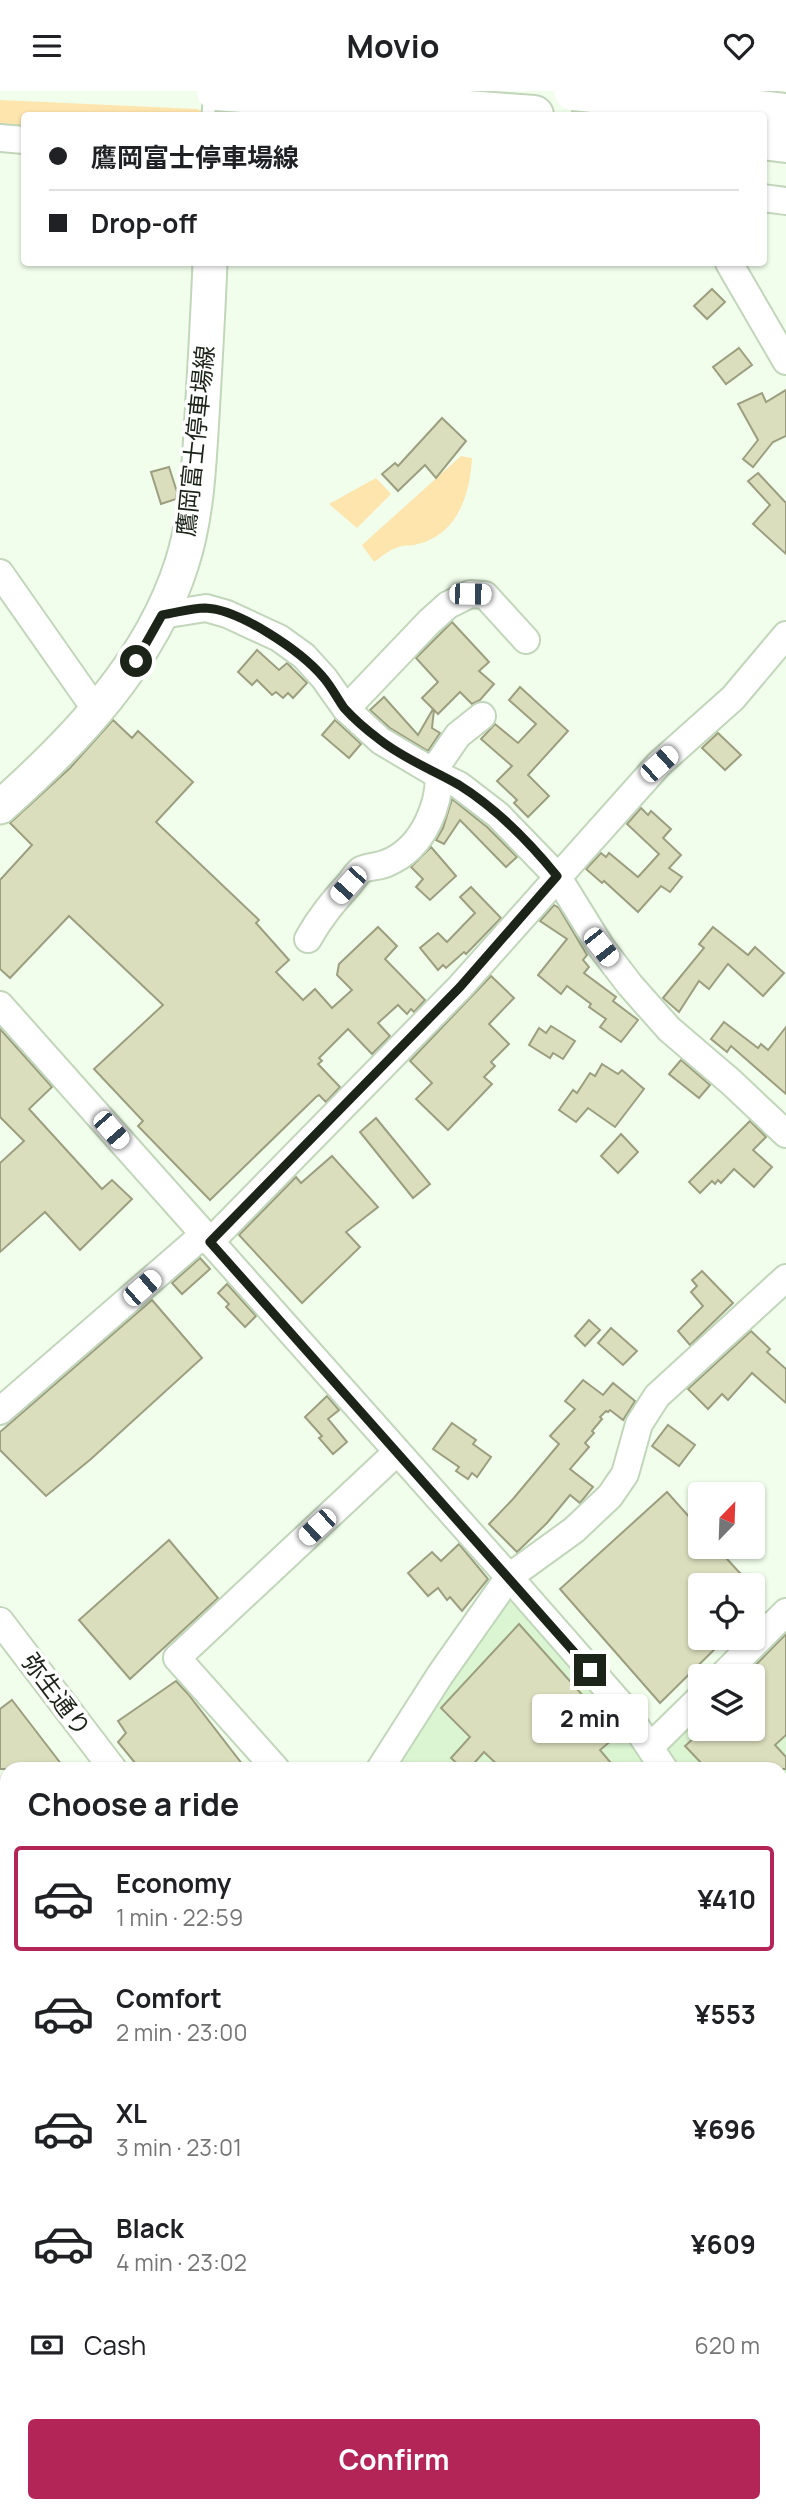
<!DOCTYPE html>
<html lang="en">
<head>
<meta charset="utf-8">
<style>
	body { margin:0; font-family:Manrope,"Noto Sans JP",sans-serif; background:#f2f2f2; color:#202124; height:100vh; display:flex; flex-direction:column; font-size:26px; white-space:nowrap }
	* { box-sizing:border-box; margin:0 }
	p { font-size:23px; color:#757577 }
	.icon { flex:none; width:38px; height:38px; fill:none; stroke:currentColor; stroke-width:2; stroke-linecap:round; stroke-linejoin:round }
	.map { position:relative; flex:1; overflow:hidden }
	.sheet { position:absolute; left:0px; top:1671px; width:788px; height:751px; display:flex; flex-direction:column; background:#fff; border-radius:21px 21px 0 0; box-shadow:0 2px 5px #0004 }
	.sheet>* { flex:none }
	.guide { position:absolute; left:21px; top:21px; width:746px; height:154px; border-radius:7px; box-shadow:0 2px 5px #0004; display:grid; align-content:center; height:154px; padding:0 28px; background:#fff }
	.needle { width:46px; rotate:23deg }
	.controls { position:absolute; left:688px; top:1391px; display:grid; gap:14px }
	.controls a { display:grid; place-items:center; width:77px; height:77px; border-radius:7px; background:#fff; box-shadow:0 2px 5px #0004; font-size:35px }
	.end { position:absolute; width:32px; height:32px; margin:-16px; border:9px solid #1c2419; background:#fff; box-shadow:0 0 0 4px #fff }
	.from { border-radius:50% }
	.bubble { position:absolute; height:49px; border-radius:7px; background:#fff; box-shadow:0 2px 5px #0004; font-size:23px; font-weight:700; line-height:49px; text-align:center }
	.car { position:absolute; width:21px; height:42px; margin:-21px -10px; border-radius:9px; box-shadow:0 0 5px 2px #0007; background:linear-gradient(#fff 24%,#345 0 40%,#fff 0 76%,#345 0 86%,#fff 0) }
	.guide b { display:flex; align-items:center; gap:24px; height:66px; font-size:26px }
	.guide b+b { border-top:2px solid #e0e0e0 }
	.guide i { width:18px; height:18px; background:#202124 }
	ul { padding:0; list-style:none }
	li { display:flex; align-items:center; gap:21px; height:105px; margin:0 14px 10px; padding:0 14px; border:4px solid transparent; border-radius:7px }
	li div { flex:1 }
	li b { display:block; font-size:26px }
	li em { font-style:normal; font-weight:700 }
	li.selected { border-color:#b32457 }
	li>.icon { width:63px; height:63px; stroke-width:1.5 }
	h2 { padding:0 28px; font-size:32px; line-height:84px }
	.pay { display:flex; align-items:center; gap:18px; height:77px; padding:0 28px; font-size:26px }
	.pay p { margin-inline-start:auto }
	.cta { display:flex; gap:14px; margin-top:auto; padding:14px 28px }
	.cta a { flex:1; height:80px; border-radius:7px; background:#b32457; color:#fff; font-size:28px; font-weight:700; line-height:80px; text-align:center }
	header { display:flex; justify-content:space-between; align-items:center; height:91px; padding:0 28px; background:#fff; font-size:32px; font-weight:700 }
	.map>svg:first-child { display:block }
	.built { fill:#dbf5d2 }
	.green { fill:#fee4ad }
	.lines { fill:none; stroke-linecap:round; stroke-linejoin:round }
	.river { stroke:#66cdc7; stroke-width:32 }
	.building { fill:#dbdebd; stroke:#9c9f7f; stroke-width:2 }
	.minor-casing { stroke:#c1d6ba; stroke-width:30 }
	.major-casing { stroke:#c1d6ba; stroke-width:37 }
	.highway-casing { stroke:#c1d6ba; stroke-width:42 }
	.minor { stroke:#fff; stroke-width:26 }
	.major { stroke:#fff; stroke-width:33 }
	.highway { stroke:#fff; stroke-width:38 }
	.highway-bridge-casing { stroke:#c1d6ba; stroke-width:42; stroke-linecap:butt }
	.highway-bridge { stroke:#fff; stroke-width:38 }
	.route { stroke:#1c2419; stroke-width:9 }
	.labels { text-anchor:middle; stroke-width:7; stroke-linejoin:round; paint-order:stroke }
	.street-label { font-size:24px; fill:#1c2419; stroke:#fff }
</style>
</head>
<body>
<header><svg class="icon" aria-label="menu" viewBox="0 0 24 24"><path d="M4 6h16M4 12h16M4 18h16"/></svg>Movio<svg class="icon" aria-label="heart" viewBox="0 0 24 24"><path d="M12 20l-8-8c-3-5 5-10 8-4 3-6 11-1 8 4z"/></svg></header>
<div class="map">
<svg width="786" height="2421" viewBox="0 0 786 2421">
	<rect width="100%" height="100%" fill="#f1feec"/>
	<path class="built" d="M509 1486 653 1642 700 1600V1638H752V1586L716 1585 786 1521V1862L781 1868 780 1678H390Z"/>
	<g class="green">
		<path d="M0 9 197 18 205 22V24H24V45L0 44Z"/>
		<path d="M461 365 472 367C470 403 458 443 418 453 413 455 407 454 402 455 392 457 382 465 374 471L362 454Z"/>
		<path d="M376 387 391 403 357 437 329 413Z"/>
	</g>
	<g class="lines">
		<g class="river">
			<path d="M0 2323 7 2328"/>
			<path d="M160 2415 164 2421"/>
		</g>
	</g>
	<g class="building">
		<path d="M712 198 725 211 707 228 694 215Z"/>
		<path d="M739 257 752 274 726 293 713 276Z"/>
		<path d="M786 299V345L773 351 753 376 743 368 758 349 738 313 762 302 766 311Z"/>
		<path d="M442 327 466 350 436 387 425 374 398 400 382 383 395 372 398 375Z"/>
		<path d="M169 376 177 401 176 408 161 413 151 381Z"/>
		<path d="M758 382 786 412V463L753 433 770 414 748 390Z"/>
		<path d="M452 531 489 571 479 580 494 593 480 609 472 613 460 601 438 623 434 619 432 637 440 642 428 660 390 637 370 619 384 606 418 644 433 618 422 607 438 591 416 567Z"/>
		<path d="M257 559 279 579 287 572 307 592 293 607 288 602 283 607 276 601 272 604 257 589 252 594 238 581Z"/>
		<path d="M520 596 568 640 528 684 549 705 528 726 514 712 517 709 497 690 512 675 481 648 495 633 518 652 536 633 509 609Z"/>
		<path d="M113 629 132 647 138 640 193 691 156 731 259 829 256 832 289 869 276 881 303 909 315 898 332 917 352 899 337 884 339 873 378 836 397 855 385 868 425 909 414 921 411 918 407 923 398 914 378 932 390 945 372 963 348 938 319 967 322 970 318 973 340 996 326 1011 319 1004 316 1006 210 1109 138 1035 143 1030 94 978 163 914 69 825 10 887 0 878V789L32 754 10 732 70 677Z"/>
		<path d="M335 629 361 653 349 667 322 644Z"/>
		<path d="M718 642 741 664 725 679 702 657Z"/>
		<path d="M452 708 487 736 517 766 506 776 460 729 444 753 436 749 443 737Z"/>
		<path d="M641 717 648 724 651 720 671 738 663 747 681 764 669 777 682 786 670 801 661 795 638 821 604 790 602 792 586 778 601 762 606 766 609 762 638 786 659 763 627 733Z"/>
		<path d="M431 756 456 785 430 809 416 796 423 788 411 776Z"/>
		<path d="M471 796 501 827 466 863 464 861 446 877 443 874 438 879 420 857 438 842 447 851 475 822 460 806Z"/>
		<path d="M554 814 559 817 587 864 583 869 589 876 584 882 616 906 613 910 638 929 621 951 600 936 606 928 589 916 591 913 567 895 561 903 538 884 567 848 540 830Z"/>
		<path d="M713 836 748 864 755 856 784 882 763 905 728 873 709 898 699 890 679 921 663 907 704 857 699 853Z"/>
		<path d="M491 885 514 907 489 933 509 953 491 971 495 975 484 986 492 993 448 1039 416 1008 432 992 410 970Z"/>
		<path d="M724 931 758 957 761 953 768 959 786 936V1003L731 955 727 961 711 948Z"/>
		<path d="M551 935 575 950 563 968 553 962 550 967 529 954 539 937 546 942Z"/>
		<path d="M0 938 52 996 29 1018 102 1098 112 1089 132 1108 80 1159 45 1121 0 1161V1072L24 1050 0 1026Z"/>
		<path d="M681 969 710 994 699 1007 669 983Z"/>
		<path d="M602 973 618 983 622 979 644 998 615 1036 588 1017 576 1031 559 1019 573 999 577 1002 590 982 595 985Z"/>
		<path d="M376 1027 430 1093 413 1107 360 1041Z"/>
		<path d="M750 1030 766 1046 753 1059 772 1076 754 1096 734 1078 721 1092 718 1089 715 1093 712 1090 700 1102 689 1091Z"/>
		<path d="M621 1043 638 1061 618 1082 601 1065Z"/>
		<path d="M332 1065 378 1116 346 1141 360 1156 302 1212 239 1144 296 1086 301 1092Z"/>
		<path d="M200 1167 210 1178 182 1203 172 1192Z"/>
		<path d="M702 1180 733 1212 690 1254 678 1240 703 1215 691 1201 697 1195 692 1189Z"/>
		<path d="M227 1193 256 1225 245 1236 226 1216 229 1213 218 1202Z"/>
		<path d="M152 1209 202 1267 91 1368 46 1405 0 1359V1341Z"/>
		<path d="M589 1229 600 1239 585 1255 575 1245Z"/>
		<path d="M611 1237 637 1260 623 1274 598 1252Z"/>
		<path d="M751 1240 770 1258 767 1261 786 1278V1312L752 1282 728 1309 722 1303 708 1318 688 1298Z"/>
		<path d="M583 1289 603 1304 613 1292 635 1310 623 1329 610 1319 608 1321 606 1320 600 1326 602 1328 592 1340 594 1342 585 1352 589 1356 570 1378 593 1396 580 1412 570 1404 547 1432 517 1461 489 1433 513 1408 559 1353 550 1345 575 1318 565 1310Z"/>
		<path d="M327 1305 339 1319 328 1328 347 1351 333 1363 319 1347 322 1345 305 1326Z"/>
		<path d="M452 1332 476 1349 473 1353 491 1366 477 1386 472 1382 468 1388 456 1380 459 1376 433 1358Z"/>
		<path d="M668 1334 695 1354 679 1375 652 1355Z"/>
		<path d="M667 1401 700 1438V1456H716L751 1494H700V1547H726L660 1612 560 1498Z"/>
		<path d="M169 1449 218 1507 130 1588 79 1529Z"/>
		<path d="M459 1453 488 1488 462 1520 450 1506 447 1509 438 1497 428 1505 408 1482 432 1461 441 1470Z"/>
		<path d="M519 1533 618 1644 600 1659 616 1678H502L484 1661 469 1678H463L451 1667 470 1646 441 1617Z"/>
		<path d="M786 1543V1644L775 1654 786 1666V1678H707L685 1655 704 1638H752V1586H744Z"/>
		<path d="M176 1590 188 1603 246 1678H140L118 1651 126 1642 118 1630Z"/>
		<path d="M12 1609 65 1678H0V1618Z"/>
	</g>
	<g class="lines">
		<g class="minor-casing">
			<g id="minor">
				<path d="M0 47 24 49"/>
				<path d="M763 107 786 110"/>
				<path d="M729 172 786 270"/>
				<path d="M0 482 96 619"/>
				<path d="M162 524 206 517 227 523 279 547 304 565 324 587 346 618 381 650 440 685 459 694 498 724 557 785 601 856 630 894 669 938 731 991 786 1043"/>
				<path d="M346 618 429 531 448 514 470 503 485 504 526 549"/>
				<path d="M308 848C320 826 334 810 350 792 353 788 357 782 361 779 368 775 379 776 387 772 424 757 443 710 438 673L458 644 482 625"/>
				<path d="M0 914 509 1486 623 1616 664 1678"/>
				<path d="M210 1151 460 896 659 673 733 607 786 544"/>
				<path d="M0 1320 203 1144"/>
				<path d="M0 1530 113 1678"/>
				<path d="M721 1586 786 1521"/>
				<path d="M650 1656 700 1607"/>
				<path d="M276 1678 177 1567 397 1361"/>
				<path d="M380 1678 440 1584 509 1486 574 1439 610 1405 625 1383 639 1333 657 1305 786 1187"/>
				<path d="M780 1827 786 1832"/>
				<path d="M0 1894 7 1904"/>
				<path d="M780 2177 786 2171"/>
				<path d="M339 2415 345 2421"/>
				<path d="M700 2415 705 2421"/>
				<path d="M536 2421 543 2415"/>
				<path d="M763 2421 770 2415"/>
			</g>
		</g>
		<g class="major-casing">
			<g id="major">
				<path d="M219 24 221 0"/>
				<path d="M0 716C76 649 151 570 182 472 197 425 199 374 202 325 205 274 208 223 210 172"/>
			</g>
		</g>
		<g class="highway-casing">
			<g id="highway">
				<path d="M269 4 534 24"/>
				<path d="M684 11 786 22"/>
				<path d="M763 49 786 52"/>
			</g>
		</g>
		<use href="#minor" class="minor"/>
		<use href="#major" class="major"/>
		<use href="#highway" class="highway"/>
		<g class="highway-bridge-casing">
			<g id="highway-bridge">
				<path d="M216 0 269 4"/>
				<path d="M573 0 684 11"/>
			</g>
		</g>
		<use href="#highway-bridge" class="highway-bridge"/>
	</g>
	<g class="lines">
		<path class="route" d="M136 570 162 524C176 522 191 517 205 517 239 518 301 560 323 586 331 595 337 607 344 617 354 628 368 640 380 649 404 668 433 679 459 694 496 717 530 752 557 785L460 896 210 1151 590 1579"/>
	</g>
	<g class="labels">
		<g class="street-label">
			<text transform="translate(196 350) rotate(-84)" y="8">鷹岡富士停車場線</text>
			<text transform="translate(56 1604) rotate(53)" y="8">弥生通り</text>
		</g>
	</g>
</svg>
<div class="controls">
<a><svg class="needle" viewBox="-14 -14 28 28"><path d="M0-13l5 13h-10z" fill="#e53935"/><path d="M0 13l5-13h-10z" fill="#757577"/></svg></a>
<a><svg class="icon" aria-label="locate" viewBox="0 0 24 24"><circle cx="12" cy="12" r="6"/><path d="M12 2v4M12 18v4M2 12h4M18 12h4"/></svg></a>
<a><svg class="icon" aria-label="layers" viewBox="0 0 24 24"><path d="M12 4l9 5-9 5-9-5zM3 14l9 5 9-5"/></svg></a>
</div>
<i class="end from" style="left:136px;top:570px"></i>
<i class="end" style="left:590px;top:1579px"></i>
<div class="bubble" style="left:532px;top:1603px;width:116px">2 min</div>
<i class="car" style="left:470px;top:503px;rotate:91deg"></i>
<i class="car" style="left:659px;top:673px;rotate:48deg"></i>
<i class="car" style="left:348px;top:794px;rotate:222deg"></i>
<i class="car" style="left:601px;top:856px;rotate:142deg"></i>
<i class="car" style="left:111px;top:1039px;rotate:139deg"></i>
<i class="car" style="left:142px;top:1197px;rotate:49deg"></i>
<i class="car" style="left:317px;top:1436px;rotate:227deg"></i>
<div class="guide">
<b><i class="from"></i>鷹岡富士停車場線</b>
<b><i></i>Drop-off</b>
</div>
<section class="sheet">
<h2>Choose a ride</h2>
<ul>
<li class="selected"><svg class="icon" aria-label="car" viewBox="0 0 24 24"><path d="M5 17H2v-5l4-1 3-4h7l3 4 3 1v5h-3M9 17h6M6 11h13"/><circle cx="7" cy="17" r="2"/><circle cx="17" cy="17" r="2"/></svg><div><b>Economy</b><p>1 min · 22:59</p></div><em>¥410</em></li>
<li><svg class="icon" aria-label="car" viewBox="0 0 24 24"><path d="M5 17H2v-5l4-1 3-4h7l3 4 3 1v5h-3M9 17h6M6 11h13"/><circle cx="7" cy="17" r="2"/><circle cx="17" cy="17" r="2"/></svg><div><b>Comfort</b><p>2 min · 23:00</p></div><em>¥553</em></li>
<li><svg class="icon" aria-label="car" viewBox="0 0 24 24"><path d="M5 17H2v-5l4-1 3-4h7l3 4 3 1v5h-3M9 17h6M6 11h13"/><circle cx="7" cy="17" r="2"/><circle cx="17" cy="17" r="2"/></svg><div><b>XL</b><p>3 min · 23:01</p></div><em>¥696</em></li>
<li><svg class="icon" aria-label="car" viewBox="0 0 24 24"><path d="M5 17H2v-5l4-1 3-4h7l3 4 3 1v5h-3M9 17h6M6 11h13"/><circle cx="7" cy="17" r="2"/><circle cx="17" cy="17" r="2"/></svg><div><b>Black</b><p>4 min · 23:02</p></div><em>¥609</em></li>
</ul>
<div class="pay"><svg class="icon" aria-label="cash" viewBox="0 0 24 24"><path d="M3 7h18v10H3z"/><circle cx="12" cy="12" r="2"/></svg>Cash<p>620 m</p></div>
<div class="cta"><a>Confirm</a></div>
</section>
</div>
</body>
</html>
